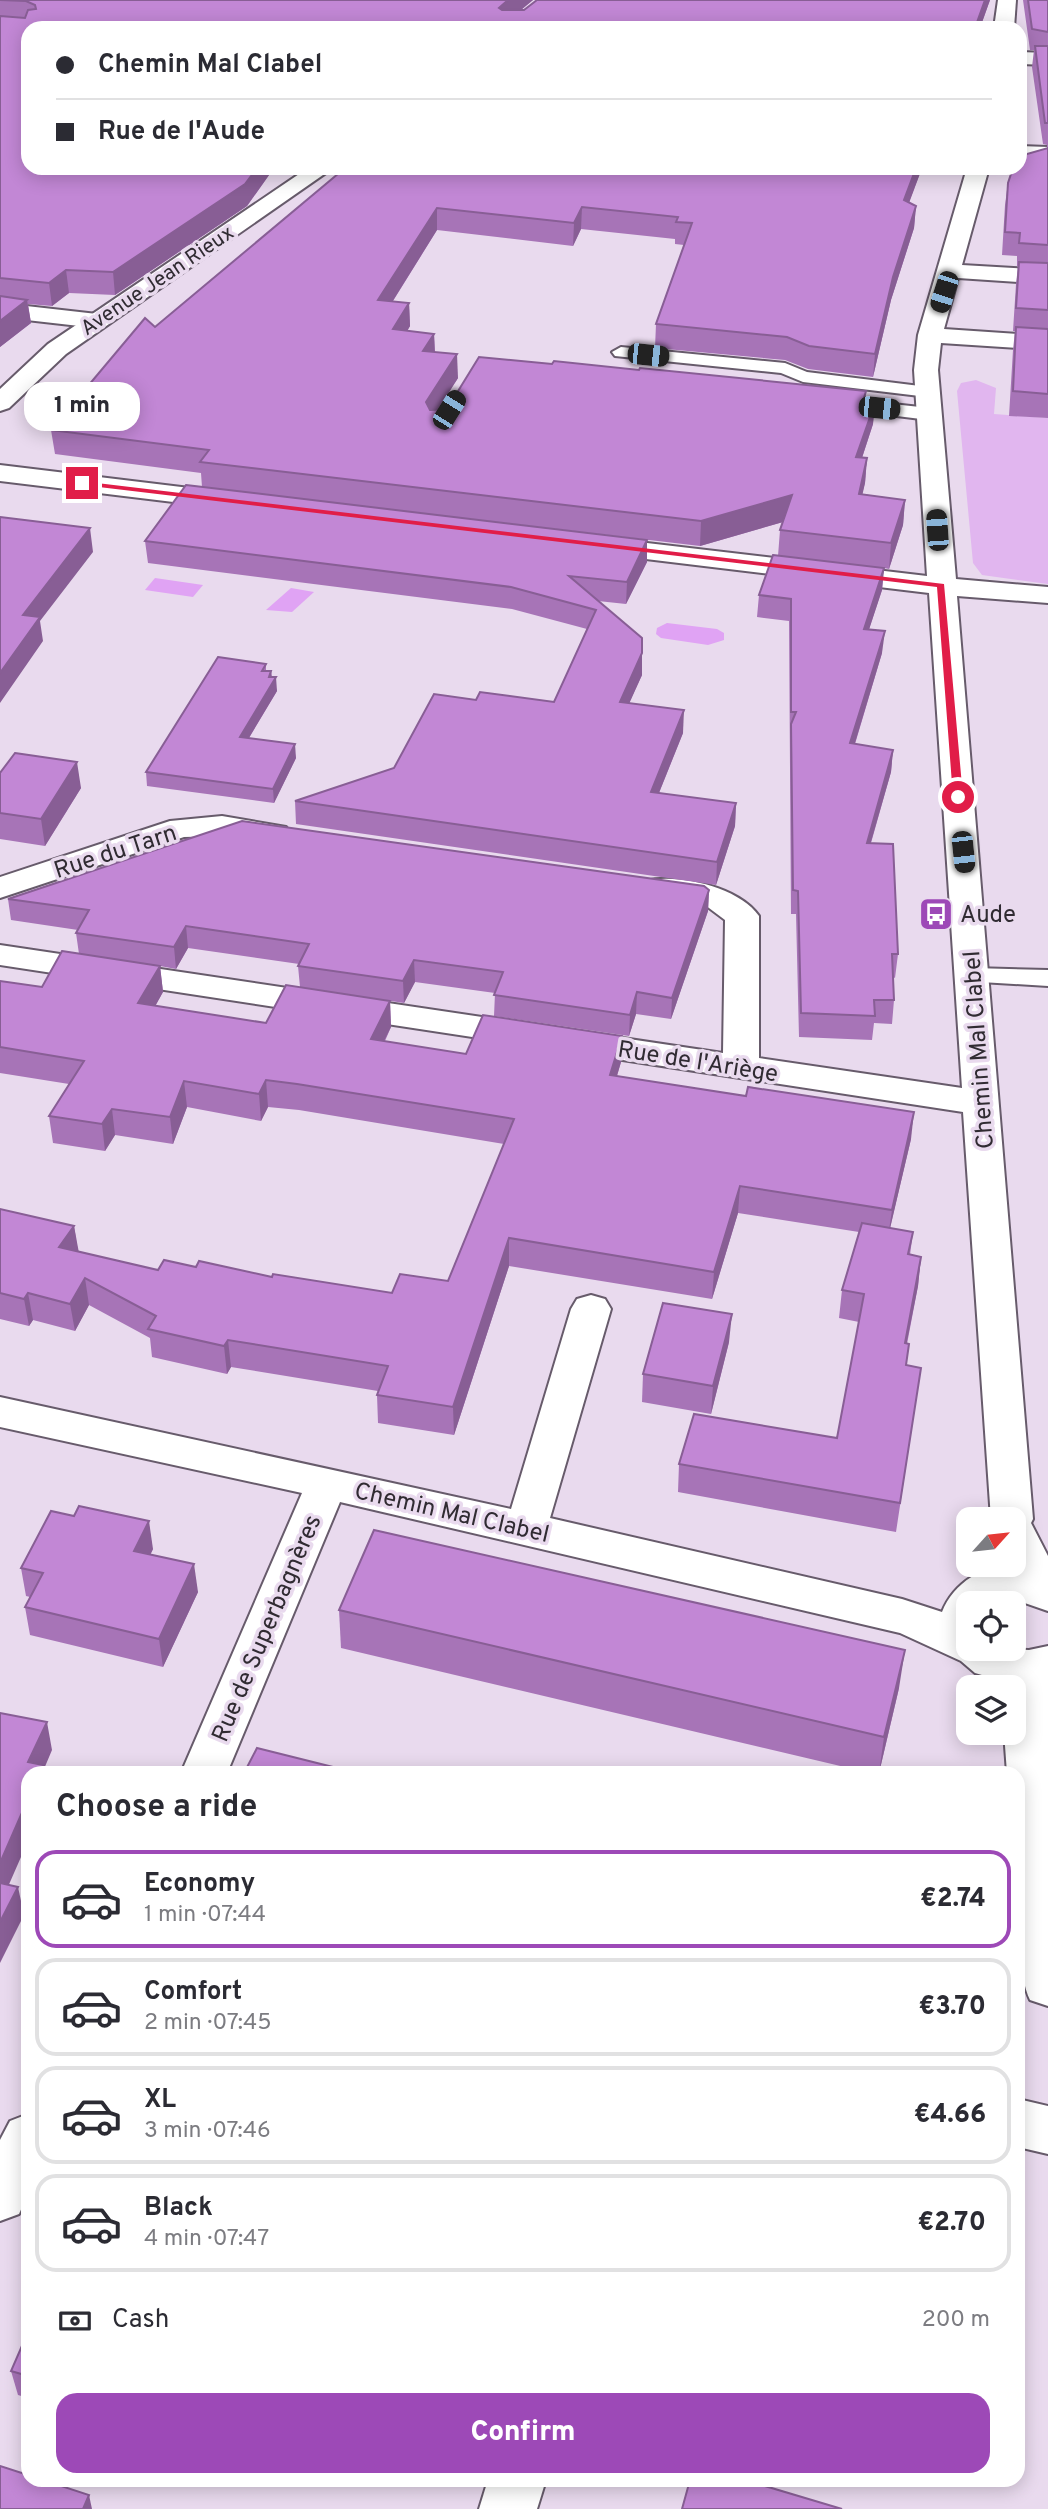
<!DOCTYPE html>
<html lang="en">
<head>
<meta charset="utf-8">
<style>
	body { margin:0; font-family:Overpass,sans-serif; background:#f7f7f7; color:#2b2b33; height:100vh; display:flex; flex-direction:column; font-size:26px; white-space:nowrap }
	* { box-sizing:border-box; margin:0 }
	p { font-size:23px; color:#7c7c81 }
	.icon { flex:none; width:38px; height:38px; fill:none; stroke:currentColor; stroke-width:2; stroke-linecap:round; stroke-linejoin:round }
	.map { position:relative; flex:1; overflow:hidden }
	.side { position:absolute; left:21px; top:1766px; width:1004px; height:721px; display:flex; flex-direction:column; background:#fff; border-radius:21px; box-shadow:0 4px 18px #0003 }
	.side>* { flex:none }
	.banner { position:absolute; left:21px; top:21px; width:1006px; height:154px; border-radius:21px; box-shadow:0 4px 18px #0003; display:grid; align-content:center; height:154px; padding:0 35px; background:#fff }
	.needle { width:46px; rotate:63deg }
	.buttons { position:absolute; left:956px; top:1507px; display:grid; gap:14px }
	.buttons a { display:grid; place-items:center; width:70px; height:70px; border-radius:14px; background:#fff; box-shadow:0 4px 18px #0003; font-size:35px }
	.end { position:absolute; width:32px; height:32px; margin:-16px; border:9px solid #e11d48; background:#fff; box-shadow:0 0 0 4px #fff }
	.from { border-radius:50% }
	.bubble { position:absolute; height:49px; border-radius:21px; background:#fff; box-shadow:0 4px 18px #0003; font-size:23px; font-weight:800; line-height:49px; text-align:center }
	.car { position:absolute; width:21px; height:42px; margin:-21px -10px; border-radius:9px; box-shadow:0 0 5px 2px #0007; background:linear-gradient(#222 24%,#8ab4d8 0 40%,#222 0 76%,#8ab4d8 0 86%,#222 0) }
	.banner b { display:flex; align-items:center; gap:24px; height:66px; font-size:26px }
	.banner b+b { border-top:2px solid #e1e1e2 }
	.banner i { width:18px; height:18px; background:#2b2b33 }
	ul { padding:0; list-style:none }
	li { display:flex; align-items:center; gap:21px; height:98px; margin:0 14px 10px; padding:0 21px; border:4px solid #e1e1e2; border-radius:21px }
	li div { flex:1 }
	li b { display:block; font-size:26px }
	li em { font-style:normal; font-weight:800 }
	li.current { border-color:#9d49b7 }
	li>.icon { width:63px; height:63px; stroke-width:1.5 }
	h2 { padding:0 35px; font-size:32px; line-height:84px }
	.pay { display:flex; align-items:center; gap:18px; height:77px; padding:0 35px; font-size:26px }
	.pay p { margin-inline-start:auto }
	.button { display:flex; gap:14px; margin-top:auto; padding:14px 35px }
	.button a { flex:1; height:80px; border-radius:21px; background:#9d49b7; color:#fff; font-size:28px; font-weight:800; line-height:80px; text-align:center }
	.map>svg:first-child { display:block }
	.green { fill:#e1b6ef }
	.water { fill:#e0a3f4 }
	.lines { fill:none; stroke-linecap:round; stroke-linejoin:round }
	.service-casing { stroke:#675b6b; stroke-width:4 }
	.minor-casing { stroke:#675b6b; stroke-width:4 }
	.secondary-casing { stroke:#675b6b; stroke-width:4 }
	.service { fill:#fff; fill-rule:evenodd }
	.minor { fill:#fff; fill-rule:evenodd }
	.secondary { fill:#fff; fill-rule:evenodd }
	.wall { fill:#a774b7 }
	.shaded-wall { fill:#885e95 }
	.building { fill:#c287d5; stroke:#885e95; stroke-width:2 }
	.route { fill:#e11d48 }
	.labels { text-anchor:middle; stroke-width:7; stroke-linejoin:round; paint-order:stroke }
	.far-street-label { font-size:21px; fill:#302b32; stroke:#e9daee }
	.street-label { font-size:24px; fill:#302b32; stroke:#e9daee }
	.poi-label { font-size:24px; fill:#302b32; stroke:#e9daee; text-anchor:start }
</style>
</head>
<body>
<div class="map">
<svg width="1048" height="2509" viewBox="0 0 1048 2509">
	<rect width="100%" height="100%" fill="#e9daee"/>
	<path class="green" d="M976 380 996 388 994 414 1048 418V584L982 575 973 563 957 391 961 383Z"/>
	<g class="water">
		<path d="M155 578 203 585 193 597 145 590Z"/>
		<path d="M291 588 314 592 292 612 266 610Z"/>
		<path d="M667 623 717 629 724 633V640L708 645 661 638 656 634 657 628Z"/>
	</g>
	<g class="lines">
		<g class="service-casing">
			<g id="service">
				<path d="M621 347 785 363 807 372 928 387 937 392 928 397 803 382 781 373 615 356 612 352Z"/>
				<path d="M838 398 929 408 938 414 929 420 832 408 829 404 832 400Z"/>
				<path d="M973 968 1048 970V986L964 981 961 976 964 971Z"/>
			</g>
		</g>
		<g class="minor-casing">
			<g id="minor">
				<path d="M998 0H1016L1014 28H994Z"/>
				<path d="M1020 52 1048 53V65L1020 64Z"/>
				<path d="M1020 146 1048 147V159L1020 158Z"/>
				<path d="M967 168H989L962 265 1048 270V284L958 278 944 329 1048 336V350L941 343 938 370 956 579 1048 587V603L957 596 1033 1519 1031 1523 1048 1556V1611L1016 1600 968 1603V1648L1029 1650 1048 1646V2006L1030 2000C1009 1954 1018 1828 1018 1773H1007L1004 1732H1013L1016 1685 975 1673 961 1661 900 1633 340 1502 227 1773H181L302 1493 0 1427V1397L511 1509 571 1309 577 1299 591 1295 605 1299 611 1309 550 1518 902 1599 942 1612C954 1582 984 1565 1013 1564V1519H991L963 1112 0 965V945L723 1053 725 920 705 905 645 895 641 888 645 881C678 873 739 887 759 916V1058L962 1088 929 593 596 553 586 551 582 545 586 539 596 537 927 576 914 370 918 335Z"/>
				<path d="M0 303 97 314 105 316 109 321 105 326 97 328 0 317Z"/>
				<path d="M0 465 231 493 240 495 244 501 240 507 231 509 0 481Z"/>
				<path d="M222 816 286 827 291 834 286 841 275 844 222 836 184 837 0 898V877L170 821Z"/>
				<path d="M1018 2099 1048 2106V2154L1018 2147Z"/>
				<path d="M28 2114V2194L19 2214 0 2221V2140L10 2121Z"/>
				<path d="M488 2480H546L537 2509H479Z"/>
			</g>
		</g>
		<g class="secondary-casing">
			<path id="secondary" d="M308 168H333L66 354 9 408 0 411V389L48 344Z"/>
		</g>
		<use href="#service" class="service"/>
		<use href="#minor" class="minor"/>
		<use href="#secondary" class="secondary"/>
	</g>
	<g class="wall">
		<path d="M0 0H533L521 10 990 0 980 28H28V168H274L247 206 115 295 69 293 52 306 28 304 31 323 0 347Z"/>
		<path d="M1023 0H1048V418L1009 416 1013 350 1015 331H1013L1016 284 1018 266H1017V256L1002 255 1005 205 1008 183 1047 149V145L1043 144 1032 67 1034 50H1030Z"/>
		<path d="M345 168H922L909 202 916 206 914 228 891 300 873 377 808 369 785 360 655 348 656 324 684 245 675 244V239L581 229 573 246 437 230 393 301 409 303 410 326 407 331 434 334 435 352 458 378 437 410 447 409 552 364 639 370 866 391 865 398 873 424 862 458H867L865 483 862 494 905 500 903 525 889 569 884 568 882 590 869 629 882 653 855 744 893 750 891 772 871 843 898 954 895 978 893 977 894 1000 892 1024 874 1023 872 1040 799 1037 796 914H791L789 621 757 617 759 595 778 556 780 530 783 522 700 546 202 487 201 473 55 454 51 430 155 327Z"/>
		<path d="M145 541 647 562 626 604 598 601 642 675 629 703 683 733 659 793 736 803 735 826 716 885 296 824 295 801 394 768 476 700 554 702 587 629 512 609 148 563Z"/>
		<path d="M266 664V671H271L272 677 277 691 249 738 296 758 274 803 147 786 146 772Z"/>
		<path d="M0 773 81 788 45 846 0 839Z"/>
		<path d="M709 890 708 911 671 1019 636 1014 629 1036 494 1016 495 993 415 982 404 1003 300 987 298 966 299 964 188 948 176 969 160 966 163 992 155 1006 266 1023 390 1001 391 1027 385 1041 466 1054 622 1036 621 1062 617 1076 911 1139 890 1228 913 1232 910 1255 921 1257 918 1286 907 1344 906 1365 921 1368 896 1532 678 1492 679 1464 837 1438 859 1322 839 1318 842 1290 859 1232 738 1213 712 1299 509 1266 454 1435 378 1423 377 1395 378 1391 231 1367 227 1374 152 1357 150 1338 89 1305 75 1331 33 1320 29 1326 0 1319V1209L74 1226 78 1252 158 1270 196 1267 272 1277 392 1293 448 1281 504 1144 299 1110 268 1107 261 1121 187 1107 173 1144 115 1135 105 1151 53 1143 49 1116 69 1084 0 1073V981L42 987 79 954 76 933 78 930 11 920 8 899Z"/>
		<path d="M729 1342 711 1414 642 1402 643 1374Z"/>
		<path d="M153 1549 150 1555 198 1592 163 1667 30 1635 25 1607 30 1597 26 1596 21 1568Z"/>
		<path d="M339 1610 899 1688 879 1773H870L341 1648Z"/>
		<path d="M28 2332V2398L18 2395 11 2371Z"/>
	</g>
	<g class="shaded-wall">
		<path d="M508 0H533L499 28V8Z"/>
		<path d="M985 0H990L980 28H975Z"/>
		<path d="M257 168H274L247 206 115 295 113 272Z"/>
		<path d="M916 168H922L902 222 904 200Z"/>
		<path d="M916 206 914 228 891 300 873 377 875 354 893 277Z"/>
		<path d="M582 207 581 229 573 246 574 223Z"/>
		<path d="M437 208V230L379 323 378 300Z"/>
		<path d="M66 270 69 293 52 306 49 283Z"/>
		<path d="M27 300 31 323 0 347V321Z"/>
		<path d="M409 303 410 326 394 353 393 329Z"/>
		<path d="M434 334 435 357 423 351Z"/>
		<path d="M457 354 458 378 427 427 426 402Z"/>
		<path d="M876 400 873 424 854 482 856 457Z"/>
		<path d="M867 458 865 483 857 519 859 494Z"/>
		<path d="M792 495 790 520 700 546 701 521Z"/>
		<path d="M905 500 903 525 889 569 891 543Z"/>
		<path d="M90 528 93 552 40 621 43 641 0 703V673L23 615Z"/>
		<path d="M647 540V562L626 604 627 582Z"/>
		<path d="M884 568 882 590 862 651 864 629Z"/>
		<path d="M885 631 882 653 848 766 850 743Z"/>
		<path d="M642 653V675L620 724V702Z"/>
		<path d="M271 671 272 684 276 677 277 691 241 751 240 737Z"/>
		<path d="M684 710 683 733 650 815 651 792Z"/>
		<path d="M295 744 296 758 274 803 273 789Z"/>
		<path d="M893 750 891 772 864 866 867 843Z"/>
		<path d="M77 762 81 788 45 846 41 819Z"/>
		<path d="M736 803 735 826 716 885 717 862Z"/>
		<path d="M709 890 708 911 671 1019 672 998Z"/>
		<path d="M186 926 188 948 176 969 174 947Z"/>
		<path d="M414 960 415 982 404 1003 403 981Z"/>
		<path d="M160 966 163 992 142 1030 138 1003Z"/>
		<path d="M637 992 636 1014 629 1036 630 1015Z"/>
		<path d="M390 1001 391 1027 372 1065 371 1039Z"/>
		<path d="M622 1036 621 1062 609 1102 610 1075Z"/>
		<path d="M266 1080 268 1107 261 1121 259 1094Z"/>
		<path d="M184 1081 187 1107 173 1144 170 1117Z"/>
		<path d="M112 1109 115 1135 105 1151 102 1124Z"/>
		<path d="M914 1112 911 1139 888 1237 892 1210Z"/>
		<path d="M740 1186 738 1213 712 1299 714 1272Z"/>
		<path d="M74 1226 79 1253 59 1247Z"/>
		<path d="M509 1238V1266L454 1435 453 1407Z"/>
		<path d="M921 1257 918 1286 901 1371 905 1343Z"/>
		<path d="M85 1278 89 1305 75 1331 70 1304Z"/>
		<path d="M28 1293 33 1320 29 1326 24 1299Z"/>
		<path d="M732 1314 729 1342 711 1414 713 1386Z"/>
		<path d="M228 1340 231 1367 227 1374 224 1346Z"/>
		<path d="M149 1521 153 1549 138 1580 134 1551Z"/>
		<path d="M194 1564 198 1592 163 1667 159 1639Z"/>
		<path d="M905 1650 899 1688 879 1773 884 1737Z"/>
		<path d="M47 1722 52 1750 44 1769 45 1773H31L28 1762Z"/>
		<path d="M28 1799V1841L0 1905V1863Z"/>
		<path d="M18 1887 24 1915 0 1963V1922Z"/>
		<path d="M89 2495 92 2509H83Z"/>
	</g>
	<g class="building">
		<path d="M0 0H508L499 8 502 10H524L537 0H985L975 28H28V168H257L245 184 113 272 66 270 49 283 0 278V16L25 18 28 10 36 9 35 5 26 1Z"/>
		<path d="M1028 0H1048V32L1032 29Z"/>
		<path d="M1035 46H1048V123H1045Z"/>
		<path d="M1048 148V245L1019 243 1020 233 1005 232 1008 183 1013 168H1020V156Z"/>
		<path d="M345 168H916L904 200 916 206 893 277 875 354 809 346 787 337 656 324 692 223 676 222 678 217 582 207 574 223 437 208 378 300 409 303 393 329 434 334 423 351 457 354 426 402 430 410 447 409 479 357 552 364 554 361 639 370 640 368 866 391 864 398 876 400 856 457 867 458 859 494 905 500 891 543 780 530 792 495 701 521 200 462 209 450 51 430 145 318 155 327Z"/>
		<path d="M1019 262 1048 263V310L1016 308Z"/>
		<path d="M0 296 27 300 0 321Z"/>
		<path d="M1016 327 1048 329V394L1013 391Z"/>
		<path d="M186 485 647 540 627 582 569 576 642 638V653L620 702 684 710 651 792 736 803 717 862 295 801 394 768 434 694 476 700 480 692 554 702 596 610 511 587 145 541Z"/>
		<path d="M0 517 90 528 23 615 40 617 0 673Z"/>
		<path d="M773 555 884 568 864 629 885 631 850 743 893 750 867 843 893 844 898 954H892L894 1000H874L875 1016 801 1013 798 891 793 890 791 724 796 712H791V599L759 595Z"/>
		<path d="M218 657 266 664 262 671H271L269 677H276L240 737 295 744 273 789 146 772Z"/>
		<path d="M15 753 77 762 41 819 0 813V773Z"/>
		<path d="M242 821 704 886 709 890 672 998 637 992 630 1015 494 995 503 972 414 960 403 981 298 966 309 944 206 929 186 926 174 947 76 933 89 910 8 899Z"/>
		<path d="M62 951 160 966 138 1003 266 1023 286 985 390 1001 371 1039 466 1054 483 1015 622 1036 610 1075 746 1096 748 1087 914 1112 892 1210 740 1186 714 1272 509 1238 453 1407 377 1395 388 1366 228 1340 224 1346 148 1329 156 1316 85 1278 70 1304 28 1293 24 1299 0 1293V1209L74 1226 59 1247 158 1270 164 1260 196 1267 199 1261 272 1277 273 1274 392 1293 400 1274 448 1281 514 1119 297 1084 266 1080 259 1094 184 1081 170 1117 112 1109 102 1124 49 1116 84 1061 0 1047V981L42 987Z"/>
		<path d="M862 1223 913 1232 908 1254 921 1257 905 1343 909 1344 906 1365 921 1368 900 1503 679 1464 694 1414 837 1438 864 1294 842 1290Z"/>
		<path d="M663 1303 732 1314 713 1386 643 1374Z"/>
		<path d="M79 1506 149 1521 134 1551 194 1564 159 1639 25 1607 43 1573 21 1568 51 1511 74 1516Z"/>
		<path d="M374 1530 905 1650 884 1737 339 1610Z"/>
		<path d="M0 1713 47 1722 28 1762 43 1765 40 1773H28V1799L0 1863Z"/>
		<path d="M257 1748 357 1773H244Z"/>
		<path d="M0 1883 18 1887 0 1922Z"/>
		<path d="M28 2332V2376L11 2371Z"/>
		<path d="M0 2466 28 2475V2480H43L89 2495 83 2509H0Z"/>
		<path d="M690 2480H745L842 2509H682Z"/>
	</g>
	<path class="route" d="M80 481 944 584 963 797 958 800 953 797 937 587 82 485Z"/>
	<defs>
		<g id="bus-square" transform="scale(1.75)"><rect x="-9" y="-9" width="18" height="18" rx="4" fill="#9d49b7" stroke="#e9daee"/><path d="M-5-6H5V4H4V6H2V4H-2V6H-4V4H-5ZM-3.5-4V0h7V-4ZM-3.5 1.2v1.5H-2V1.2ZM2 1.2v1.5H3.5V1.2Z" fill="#fff"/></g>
	</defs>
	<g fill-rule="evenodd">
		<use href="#bus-square" x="936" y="914"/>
	</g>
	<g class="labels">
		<g class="far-street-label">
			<text transform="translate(157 280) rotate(-34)" y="7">Avenue Jean Rieux</text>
		</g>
		<g class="street-label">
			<text transform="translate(115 851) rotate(-18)" y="8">Rue du Tarn</text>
			<text transform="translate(978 1050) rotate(-94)" y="8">Chemin Mal Clabel</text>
			<text transform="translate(698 1061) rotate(9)" y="8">Rue de l'Ariège</text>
			<text transform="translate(452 1512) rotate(13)" y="8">Chemin Mal Clabel</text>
			<text transform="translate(266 1628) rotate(-67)" y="8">Rue de Superbagnères</text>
		</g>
		<g class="poi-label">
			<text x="960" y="922">Aude</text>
		</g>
	</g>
</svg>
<div class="buttons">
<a><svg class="needle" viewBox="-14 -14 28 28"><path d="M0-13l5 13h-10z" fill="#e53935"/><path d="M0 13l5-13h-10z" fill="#7c7c81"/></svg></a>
<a><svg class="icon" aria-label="locate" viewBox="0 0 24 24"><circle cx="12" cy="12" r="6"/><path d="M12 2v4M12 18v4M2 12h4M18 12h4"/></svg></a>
<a><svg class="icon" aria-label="layers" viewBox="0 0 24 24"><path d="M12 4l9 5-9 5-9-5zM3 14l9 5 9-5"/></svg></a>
</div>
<i class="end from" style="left:958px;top:797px"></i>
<i class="end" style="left:82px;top:483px"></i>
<div class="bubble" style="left:24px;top:382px;width:116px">1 min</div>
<i class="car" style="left:944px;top:292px;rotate:198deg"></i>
<i class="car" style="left:648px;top:355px;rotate:96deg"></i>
<i class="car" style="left:879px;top:408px;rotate:96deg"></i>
<i class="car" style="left:449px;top:410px;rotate:32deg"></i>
<i class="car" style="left:937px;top:530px;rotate:356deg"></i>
<i class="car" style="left:963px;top:852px;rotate:174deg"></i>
<div class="banner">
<b><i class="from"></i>Chemin Mal Clabel</b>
<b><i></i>Rue de l'Aude</b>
</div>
<section class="side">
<h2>Choose a ride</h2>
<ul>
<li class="current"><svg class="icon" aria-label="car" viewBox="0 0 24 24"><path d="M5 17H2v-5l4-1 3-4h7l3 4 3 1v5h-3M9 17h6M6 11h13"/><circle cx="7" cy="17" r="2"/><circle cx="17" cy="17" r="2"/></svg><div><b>Economy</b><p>1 min · 07:44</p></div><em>€2.74</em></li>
<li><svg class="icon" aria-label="car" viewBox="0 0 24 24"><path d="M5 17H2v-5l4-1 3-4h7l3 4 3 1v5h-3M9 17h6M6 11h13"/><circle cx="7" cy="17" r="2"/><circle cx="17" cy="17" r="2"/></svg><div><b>Comfort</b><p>2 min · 07:45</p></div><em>€3.70</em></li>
<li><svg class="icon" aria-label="car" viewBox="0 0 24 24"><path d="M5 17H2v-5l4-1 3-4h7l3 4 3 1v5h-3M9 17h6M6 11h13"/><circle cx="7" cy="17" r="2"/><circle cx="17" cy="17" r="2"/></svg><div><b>XL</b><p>3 min · 07:46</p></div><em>€4.66</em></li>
<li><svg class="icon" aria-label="car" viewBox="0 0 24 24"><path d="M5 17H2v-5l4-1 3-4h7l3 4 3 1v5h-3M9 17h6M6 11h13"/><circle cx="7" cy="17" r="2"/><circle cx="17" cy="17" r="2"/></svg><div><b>Black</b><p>4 min · 07:47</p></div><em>€2.70</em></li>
</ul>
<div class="pay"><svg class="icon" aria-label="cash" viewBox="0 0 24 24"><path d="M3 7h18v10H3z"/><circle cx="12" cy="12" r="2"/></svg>Cash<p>200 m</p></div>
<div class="button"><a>Confirm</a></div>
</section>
</div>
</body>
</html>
